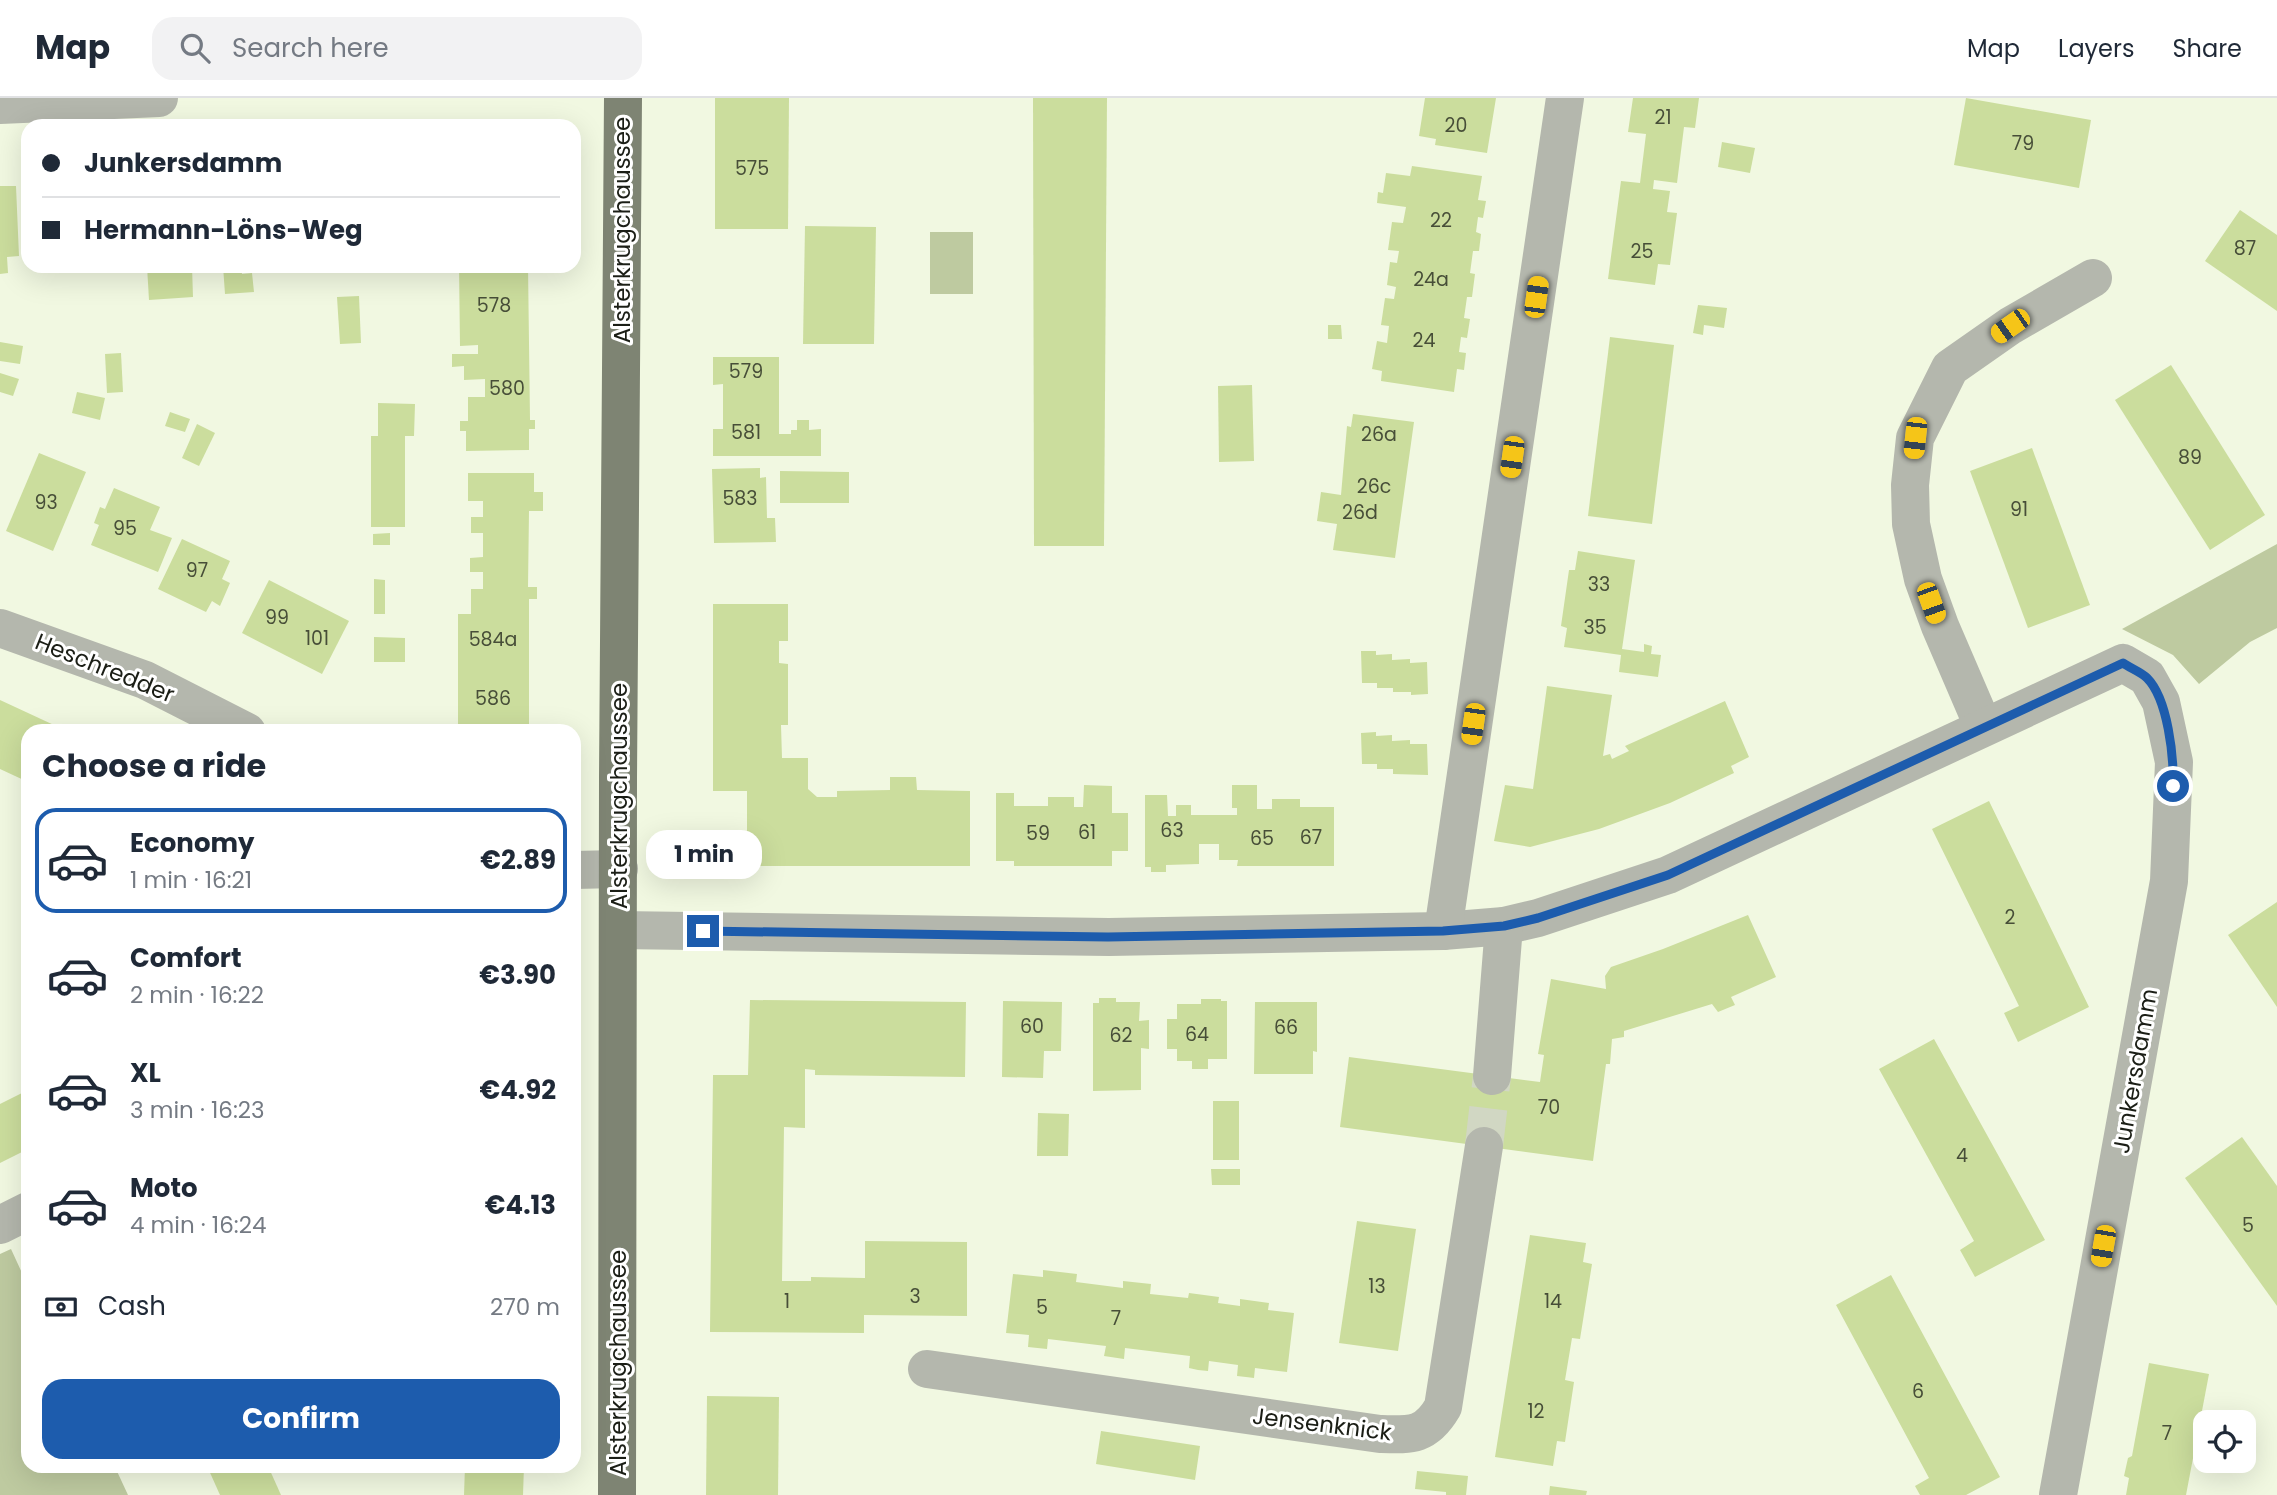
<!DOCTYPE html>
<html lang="en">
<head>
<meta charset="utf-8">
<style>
	body { margin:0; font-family:Poppins,sans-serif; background:#f2f2f3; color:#1f2937; height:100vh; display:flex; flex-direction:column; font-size:26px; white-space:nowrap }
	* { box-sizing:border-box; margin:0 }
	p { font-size:23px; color:#747a83 }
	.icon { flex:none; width:38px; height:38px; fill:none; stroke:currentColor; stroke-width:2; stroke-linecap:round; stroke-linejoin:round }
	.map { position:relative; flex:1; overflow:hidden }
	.panel { position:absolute; left:21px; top:626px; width:560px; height:749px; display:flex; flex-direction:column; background:#fff; border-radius:21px; box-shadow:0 7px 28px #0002 }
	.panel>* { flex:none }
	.banner { position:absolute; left:21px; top:21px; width:560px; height:154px; border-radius:21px; box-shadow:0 7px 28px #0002; display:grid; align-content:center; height:154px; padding:0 21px; background:#fff }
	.fabs { position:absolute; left:2193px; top:1312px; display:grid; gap:14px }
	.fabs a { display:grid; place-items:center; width:63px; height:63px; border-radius:14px; background:#fff; box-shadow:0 7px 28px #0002; font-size:35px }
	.end { position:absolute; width:32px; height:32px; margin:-16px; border:9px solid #1d5cad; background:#fff; box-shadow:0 0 0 4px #fff }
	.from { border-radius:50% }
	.bubble { position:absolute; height:49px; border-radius:21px; background:#fff; box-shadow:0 7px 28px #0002; font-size:23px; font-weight:700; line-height:49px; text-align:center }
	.car { position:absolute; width:21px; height:42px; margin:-21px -10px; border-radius:9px; box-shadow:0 0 5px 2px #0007; background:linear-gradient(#f5c518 24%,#345 0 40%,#f5c518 0 76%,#345 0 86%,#f5c518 0) }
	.banner b { display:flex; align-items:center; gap:24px; height:66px; font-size:26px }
	.banner b+b { border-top:2px solid #e0e1e3 }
	.banner i { width:18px; height:18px; background:#1f2937 }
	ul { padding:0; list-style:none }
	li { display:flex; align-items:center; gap:21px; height:105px; margin:0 14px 10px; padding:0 7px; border:4px solid transparent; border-radius:21px }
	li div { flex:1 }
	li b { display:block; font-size:26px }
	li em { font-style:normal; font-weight:700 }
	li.selected { border-color:#1d5cad }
	li>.icon { width:63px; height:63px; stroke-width:1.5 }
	h2 { padding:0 21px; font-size:32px; line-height:84px }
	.pay { display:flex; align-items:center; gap:18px; height:77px; padding:0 21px; font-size:26px }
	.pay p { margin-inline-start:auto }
	.primary-button { display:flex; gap:14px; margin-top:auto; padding:14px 21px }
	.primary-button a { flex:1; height:80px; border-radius:21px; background:#1d5cad; color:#fff; font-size:28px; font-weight:700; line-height:80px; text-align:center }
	header { display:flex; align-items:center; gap:42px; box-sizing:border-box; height:98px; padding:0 35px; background:#fff; border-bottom:2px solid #e0e1e3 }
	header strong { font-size:33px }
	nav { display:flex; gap:38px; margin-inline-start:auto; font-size:24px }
	.search { width:490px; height:63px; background:#f2f2f3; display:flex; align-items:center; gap:18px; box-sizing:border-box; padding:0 24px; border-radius:21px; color:#747a83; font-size:26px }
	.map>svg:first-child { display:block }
	.green { fill:#becaa0 }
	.building { fill:#cbdd9d }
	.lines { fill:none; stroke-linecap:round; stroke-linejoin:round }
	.minor-tunnel { stroke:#d1d7c3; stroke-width:38; stroke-dasharray:38 19; stroke-linecap:butt }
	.minor { stroke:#b4b7ad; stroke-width:38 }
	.major { stroke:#7e8473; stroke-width:38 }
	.route { stroke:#1d5cad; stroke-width:9 }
	.labels { text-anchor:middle; stroke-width:6; stroke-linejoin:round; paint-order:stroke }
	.number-label { font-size:19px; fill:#474e38 }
	.street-label { font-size:23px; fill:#1b1e16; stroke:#fff }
</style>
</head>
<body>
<header>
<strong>Map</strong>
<div class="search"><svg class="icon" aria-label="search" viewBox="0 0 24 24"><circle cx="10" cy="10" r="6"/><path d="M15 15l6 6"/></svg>Search here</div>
<nav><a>Map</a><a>Layers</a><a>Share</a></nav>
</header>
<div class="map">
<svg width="2277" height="1397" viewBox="0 0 2277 1397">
	<rect width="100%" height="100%" fill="#f1f8e1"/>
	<g class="green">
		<rect x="930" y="134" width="43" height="62"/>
		<path d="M2277 446V530L2250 544 2199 586 2173 557 2122 531Z"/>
		<path d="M11 1151 28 1188V1368L115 1369 128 1397H0V1156Z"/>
	</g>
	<g class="building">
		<path d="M715 0H789L788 131H715Z"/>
		<path d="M1033 0H1107L1104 448H1034Z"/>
		<path d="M1425 0H1496L1487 55 1435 47 1436 41 1419 38Z"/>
		<path d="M1633 0H1699L1695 30 1684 29 1677 85 1654 82 1653 91 1670 93 1667 114 1677 115 1670 167 1658 166 1655 187 1608 181 1621 83 1640 85 1646 36 1628 34Z"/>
		<path d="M1966 0 2091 22 2079 90 1954 67Z"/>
		<path d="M1722 44 1755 50 1750 75 1718 69Z"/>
		<path d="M1412 68 1482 78 1478 102 1486 103 1483 120 1478 119 1476 134 1481 136 1479 153H1473L1470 175 1475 176 1472 199H1467L1464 220 1470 221 1467 240 1461 239 1459 254 1466 255 1464 272 1457 271 1454 294 1381 283 1382 273 1372 271 1377 243 1387 245 1389 228 1381 227 1385 200 1394 201 1396 189 1387 187 1390 164 1397 165 1399 153 1388 152 1392 124 1403 125 1406 109 1377 105 1378 94 1383 95 1386 75 1410 78Z"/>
		<path d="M0 88H16L19 158 7 159 8 175 0 176Z"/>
		<path d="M2240 112 2277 137V213L2205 163Z"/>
		<path d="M805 128 876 129 874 246H803Z"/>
		<path d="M147 168H192L193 199 149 202Z"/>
		<path d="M223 168H241L242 176 252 175 254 194 225 196Z"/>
		<path d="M459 168H528L530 322H535V331H529V352L466 353V333H460V323H468V299H485V281L464 282V268L452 269V256H478V247L460 248Z"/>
		<path d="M359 198 361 245 340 246 337 199Z"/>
		<path d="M1698 207 1727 210 1724 230 1704 227 1703 237 1693 235Z"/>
		<path d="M1328 227H1341L1342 241H1328Z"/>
		<path d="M1610 239 1674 247 1652 426 1588 418Z"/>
		<path d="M0 244 23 248 20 266 0 263Z"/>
		<path d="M121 255 123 294 107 295 105 256Z"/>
		<path d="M713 259H779V336H791V332H797V322H809V332L821 331V358H713V331H723V286L713 287Z"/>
		<path d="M2171 267 2265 417 2210 452 2115 302Z"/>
		<path d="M0 275 19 281 13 298 0 294Z"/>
		<path d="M1252 287 1254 363 1219 364 1218 288Z"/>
		<path d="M77 294 105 300 100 322 72 315Z"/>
		<path d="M378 305 415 306 414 338H405V429H371V338H378Z"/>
		<path d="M170 314 190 321 185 334 165 328Z"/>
		<path d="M1353 316 1414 324 1395 460 1333 452 1337 426 1317 423 1321 394 1341 397 1347 328 1351 329Z"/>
		<path d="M197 326 215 335 199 368 182 360Z"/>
		<path d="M2032 350 2090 507 2028 530 1970 373Z"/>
		<path d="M39 355 86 374 53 453 6 433Z"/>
		<path d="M760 370V380L766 379 767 420H775L776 444 714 445 712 371Z"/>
		<path d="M780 373 849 374V405H780Z"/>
		<path d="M468 375H534V394H543V413H529L528 489H537V501H529V634H458V516H471V491H483V474H470V460L483 459V435H471V419H483V403H468Z"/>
		<path d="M114 390 160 409 150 432 172 440 158 474 91 447 99 427 94 425 100 409 105 411Z"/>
		<path d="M390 435V447H373V436Z"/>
		<path d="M182 441 230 463 222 481 230 485 220 508 212 503 206 514 158 491Z"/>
		<path d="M1578 453 1635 462 1622 551 1644 554V546L1652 548 1651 556 1661 557 1658 579 1619 574 1621 557 1564 549 1567 530 1561 528 1569 472H1575Z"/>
		<path d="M374 481 385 482V516H374Z"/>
		<path d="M269 482 349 523 322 576 242 535Z"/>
		<path d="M713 506H788V543H779V565L788 566V627H781L782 660H808V691L817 699H837V693L890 692V679H916L917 692 970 693V768H747V693H713Z"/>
		<path d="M374 539 405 540V564H374Z"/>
		<path d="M1361 553H1376V557L1392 556V562L1410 561V565L1427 564 1428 596 1411 597V594H1393V590H1377V585H1362Z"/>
		<path d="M1547 588 1612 597 1603 658 1610 656 1612 661 1629 653 1625 648 1725 603 1749 659 1731 668 1734 675 1670 705 1599 731 1530 749 1494 743 1505 687 1533 691Z"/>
		<path d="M0 602 69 634H28V684L0 671Z"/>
		<path d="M1376 634V638L1392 637V643L1410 642V646H1427L1428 677 1393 676V671H1377V666H1362L1361 635Z"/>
		<path d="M1084 687 1112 688V715H1128V753H1112V768H1014V763H996V695H1014V708H1048V699H1074V709H1083Z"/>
		<path d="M1232 687H1257V711H1272V701H1300V709H1334V768H1237L1238 762H1219V746H1199V766L1166 767V774H1151V769H1145V697H1167L1168 718H1176V707H1191V717H1237V710H1232Z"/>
		<path d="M1989 703 2089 909 2018 944 2004 915 2019 908 1932 731Z"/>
		<path d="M2277 804V909L2228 837Z"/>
		<path d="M1748 817 1776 879 1731 899 1735 907 1718 914 1712 906 1624 933V939L1612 941 1610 966H1606L1593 1063 1340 1029 1349 959 1540 984 1544 957 1538 956 1551 881 1606 891 1605 878 1611 869 1663 851Z"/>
		<path d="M1099 900H1116V904H1140L1139 923 1149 922V951L1141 950V992L1093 993V905H1099Z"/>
		<path d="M1201 901H1221V903H1227V961H1208V971H1192V963H1177V951H1167V921H1177V906H1201Z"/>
		<path d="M750 902 966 904 965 979 815 977V972L805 971V1030L784 1029 782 1183H811V1179L865 1180V1143L967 1144V1218L864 1217V1235L710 1234 713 977H748Z"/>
		<path d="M1003 903 1062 904 1061 953H1044L1043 980 1002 979Z"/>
		<path d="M1255 904H1317V954L1313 953V976H1254Z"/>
		<path d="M1934 941 2045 1142 1975 1179 1960 1152 1974 1143 1879 971Z"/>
		<path d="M28 992V1051L0 1065V1006Z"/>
		<rect x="1213" y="1003" width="26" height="59"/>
		<path d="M1038 1015 1069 1016 1068 1058H1037Z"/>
		<path d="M2242 1039 2277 1088V1208L2185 1080Z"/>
		<path d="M1211 1071H1240V1087H1212Z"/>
		<path d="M1357 1123 1416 1131 1398 1253 1339 1245Z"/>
		<path d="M1530 1137 1586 1145 1583 1164 1592 1166 1580 1241 1572 1240 1565 1282 1574 1284 1565 1344 1557 1343 1553 1368 1495 1359Z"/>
		<path d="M1043 1172 1077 1176 1076 1184 1123 1190V1183L1151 1186 1150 1196 1188 1200 1189 1195 1219 1199 1218 1205 1240 1208V1201L1269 1205 1268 1212 1294 1215 1287 1274 1255 1270 1254 1280 1246 1279 1237 1278 1238 1267 1209 1263 1208 1273 1198 1272 1189 1270 1190 1258 1125 1250 1124 1261 1104 1258 1106 1248 1048 1241 1047 1251 1028 1249 1029 1237 1006 1235 1013 1176 1043 1179Z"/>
		<path d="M1891 1177 2000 1379 1966 1397H1920L1915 1388 1929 1380 1836 1207Z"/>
		<path d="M2149 1265 2209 1276 2186 1397H2126L2129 1380 2124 1378 2128 1360 2132 1358Z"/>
		<path d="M707 1298 779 1299 778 1397H706Z"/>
		<path d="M1101 1333 1200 1348 1195 1382 1096 1366Z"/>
		<path d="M207 1368H268L281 1397H220Z"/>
		<path d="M465 1368H524L523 1397H464Z"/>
		<path d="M1417 1373 1468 1378 1466 1397H1446V1394L1415 1391Z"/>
		<path d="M1550 1388 1587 1393 1586 1397H1549Z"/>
	</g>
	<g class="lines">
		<path class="minor-tunnel" d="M1484 1048 1492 978"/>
		<g class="minor">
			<path d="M0 7 159 0"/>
			<path d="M0 530 145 582 247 634"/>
			<path d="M1983 628 1940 528 1923 481 1911 426 1910 387 1915 340 1950 270 2010 228 2093 180"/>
			<path d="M574 772 619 771"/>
			<path d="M618 832 1109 839 1443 833 1504 828 1538 820 1668 777 2123 565 2147 579 2161 604 2174 664 2169 783 2058 1397"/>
			<path d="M1443 833 1565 0"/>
			<path d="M1492 978 1504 828"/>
			<path d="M0 1127 28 1113"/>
			<path d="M927 1271 1380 1336C1412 1337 1426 1338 1443 1309L1484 1048"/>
		</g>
		<path class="major" d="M617 1397 618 680 623 0"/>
	</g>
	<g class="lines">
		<path class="route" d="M703 833 1108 839 1443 833 1504 828 1538 820 1668 777 2123 565C2130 570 2141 574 2147 580 2168 601 2174 659 2173 688"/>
	</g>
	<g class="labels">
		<g class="number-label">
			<text x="1663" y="26">21</text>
			<text x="1456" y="34">20</text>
			<text x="2023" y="52">79</text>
			<text x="752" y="77">575</text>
			<text x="1441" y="129">22</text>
			<text x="2245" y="157">87</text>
			<text x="1642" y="160">25</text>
			<text x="1431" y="188">24a</text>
			<text x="494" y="214">578</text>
			<text x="1424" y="249">24</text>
			<text x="746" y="280">579</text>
			<text x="507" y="297">580</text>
			<text x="746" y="341">581</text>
			<text x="1379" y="343">26a</text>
			<text x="2190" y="366">89</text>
			<text x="1374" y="395">26c</text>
			<text x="740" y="407">583</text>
			<text x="46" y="411">93</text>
			<text x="2019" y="418">91</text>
			<text x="1360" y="421">26d</text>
			<text x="125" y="437">95</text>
			<text x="197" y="479">97</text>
			<text x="1599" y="493">33</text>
			<text x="277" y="526">99</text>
			<text x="1595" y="536">35</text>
			<text x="317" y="547">101</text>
			<text x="493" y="548">584a</text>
			<text x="493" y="607">586</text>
			<text x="1172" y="739">63</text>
			<text x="1087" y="741">61</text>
			<text x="1038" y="742">59</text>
			<text x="1311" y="746">67</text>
			<text x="1262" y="747">65</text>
			<text x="2010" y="826">2</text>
			<text x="1032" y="935">60</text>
			<text x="1286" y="936">66</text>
			<text x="1197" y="943">64</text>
			<text x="1121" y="944">62</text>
			<text x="1549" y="1016">70</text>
			<text x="1962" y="1064">4</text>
			<text x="2248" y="1134">5</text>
			<text x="1377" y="1195">13</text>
			<text x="915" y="1205">3</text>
			<text x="787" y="1210">1</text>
			<text x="1553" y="1210">14</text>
			<text x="1042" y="1216">5</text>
			<text x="1116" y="1227">7</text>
			<text x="1918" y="1300">6</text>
			<text x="1536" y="1320">12</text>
			<text x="2167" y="1342">7</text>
		</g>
		<g class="street-label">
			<text transform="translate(622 132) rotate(-90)" y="8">Alsterkrugchaussee</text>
			<text transform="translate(105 570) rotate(22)" y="8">Heschredder</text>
			<text transform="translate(619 698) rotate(-90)" y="8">Alsterkrugchaussee</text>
			<text transform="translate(2135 973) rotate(-80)" y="8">Junkersdamm</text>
			<text transform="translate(618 1265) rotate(-90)" y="8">Alsterkrugchaussee</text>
			<text transform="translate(1322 1326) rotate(7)" y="8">Jensenknick</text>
		</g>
	</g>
</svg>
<div class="fabs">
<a><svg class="icon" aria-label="locate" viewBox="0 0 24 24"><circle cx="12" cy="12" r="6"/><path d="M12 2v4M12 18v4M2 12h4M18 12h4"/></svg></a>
</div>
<i class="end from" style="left:2173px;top:688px"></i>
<i class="end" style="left:703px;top:833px"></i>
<div class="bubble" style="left:646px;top:732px;width:116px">1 min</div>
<i class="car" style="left:1536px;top:199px;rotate:8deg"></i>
<i class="car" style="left:2010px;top:228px;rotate:235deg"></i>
<i class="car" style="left:1915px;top:340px;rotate:186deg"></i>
<i class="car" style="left:1512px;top:359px;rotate:188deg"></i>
<i class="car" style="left:1931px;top:505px;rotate:160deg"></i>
<i class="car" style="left:1473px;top:626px;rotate:188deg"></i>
<i class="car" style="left:2103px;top:1148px;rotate:190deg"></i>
<div class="banner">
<b><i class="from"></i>Junkersdamm</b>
<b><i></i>Hermann-Löns-Weg</b>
</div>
<section class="panel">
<h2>Choose a ride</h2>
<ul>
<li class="selected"><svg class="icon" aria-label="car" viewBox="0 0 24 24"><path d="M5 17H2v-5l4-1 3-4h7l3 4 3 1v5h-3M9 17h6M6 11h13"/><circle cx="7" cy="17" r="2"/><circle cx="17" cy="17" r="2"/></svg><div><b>Economy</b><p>1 min · 16:21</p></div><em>€2.89</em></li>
<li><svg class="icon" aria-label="car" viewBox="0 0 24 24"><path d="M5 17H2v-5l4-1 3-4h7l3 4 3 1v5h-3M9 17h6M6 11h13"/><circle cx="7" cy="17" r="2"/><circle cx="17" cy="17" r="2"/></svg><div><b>Comfort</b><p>2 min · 16:22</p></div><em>€3.90</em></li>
<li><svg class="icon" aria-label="car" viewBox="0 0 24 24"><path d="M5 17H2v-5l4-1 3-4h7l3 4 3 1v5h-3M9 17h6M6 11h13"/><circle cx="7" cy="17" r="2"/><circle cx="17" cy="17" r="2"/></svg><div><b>XL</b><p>3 min · 16:23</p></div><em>€4.92</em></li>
<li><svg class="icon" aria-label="car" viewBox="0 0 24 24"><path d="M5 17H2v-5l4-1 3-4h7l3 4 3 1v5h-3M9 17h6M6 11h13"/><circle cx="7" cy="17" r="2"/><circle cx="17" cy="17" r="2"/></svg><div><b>Moto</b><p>4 min · 16:24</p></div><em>€4.13</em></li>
</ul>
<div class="pay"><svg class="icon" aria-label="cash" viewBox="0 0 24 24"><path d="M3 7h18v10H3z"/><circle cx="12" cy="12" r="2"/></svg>Cash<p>270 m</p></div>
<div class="primary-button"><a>Confirm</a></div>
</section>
</div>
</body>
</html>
